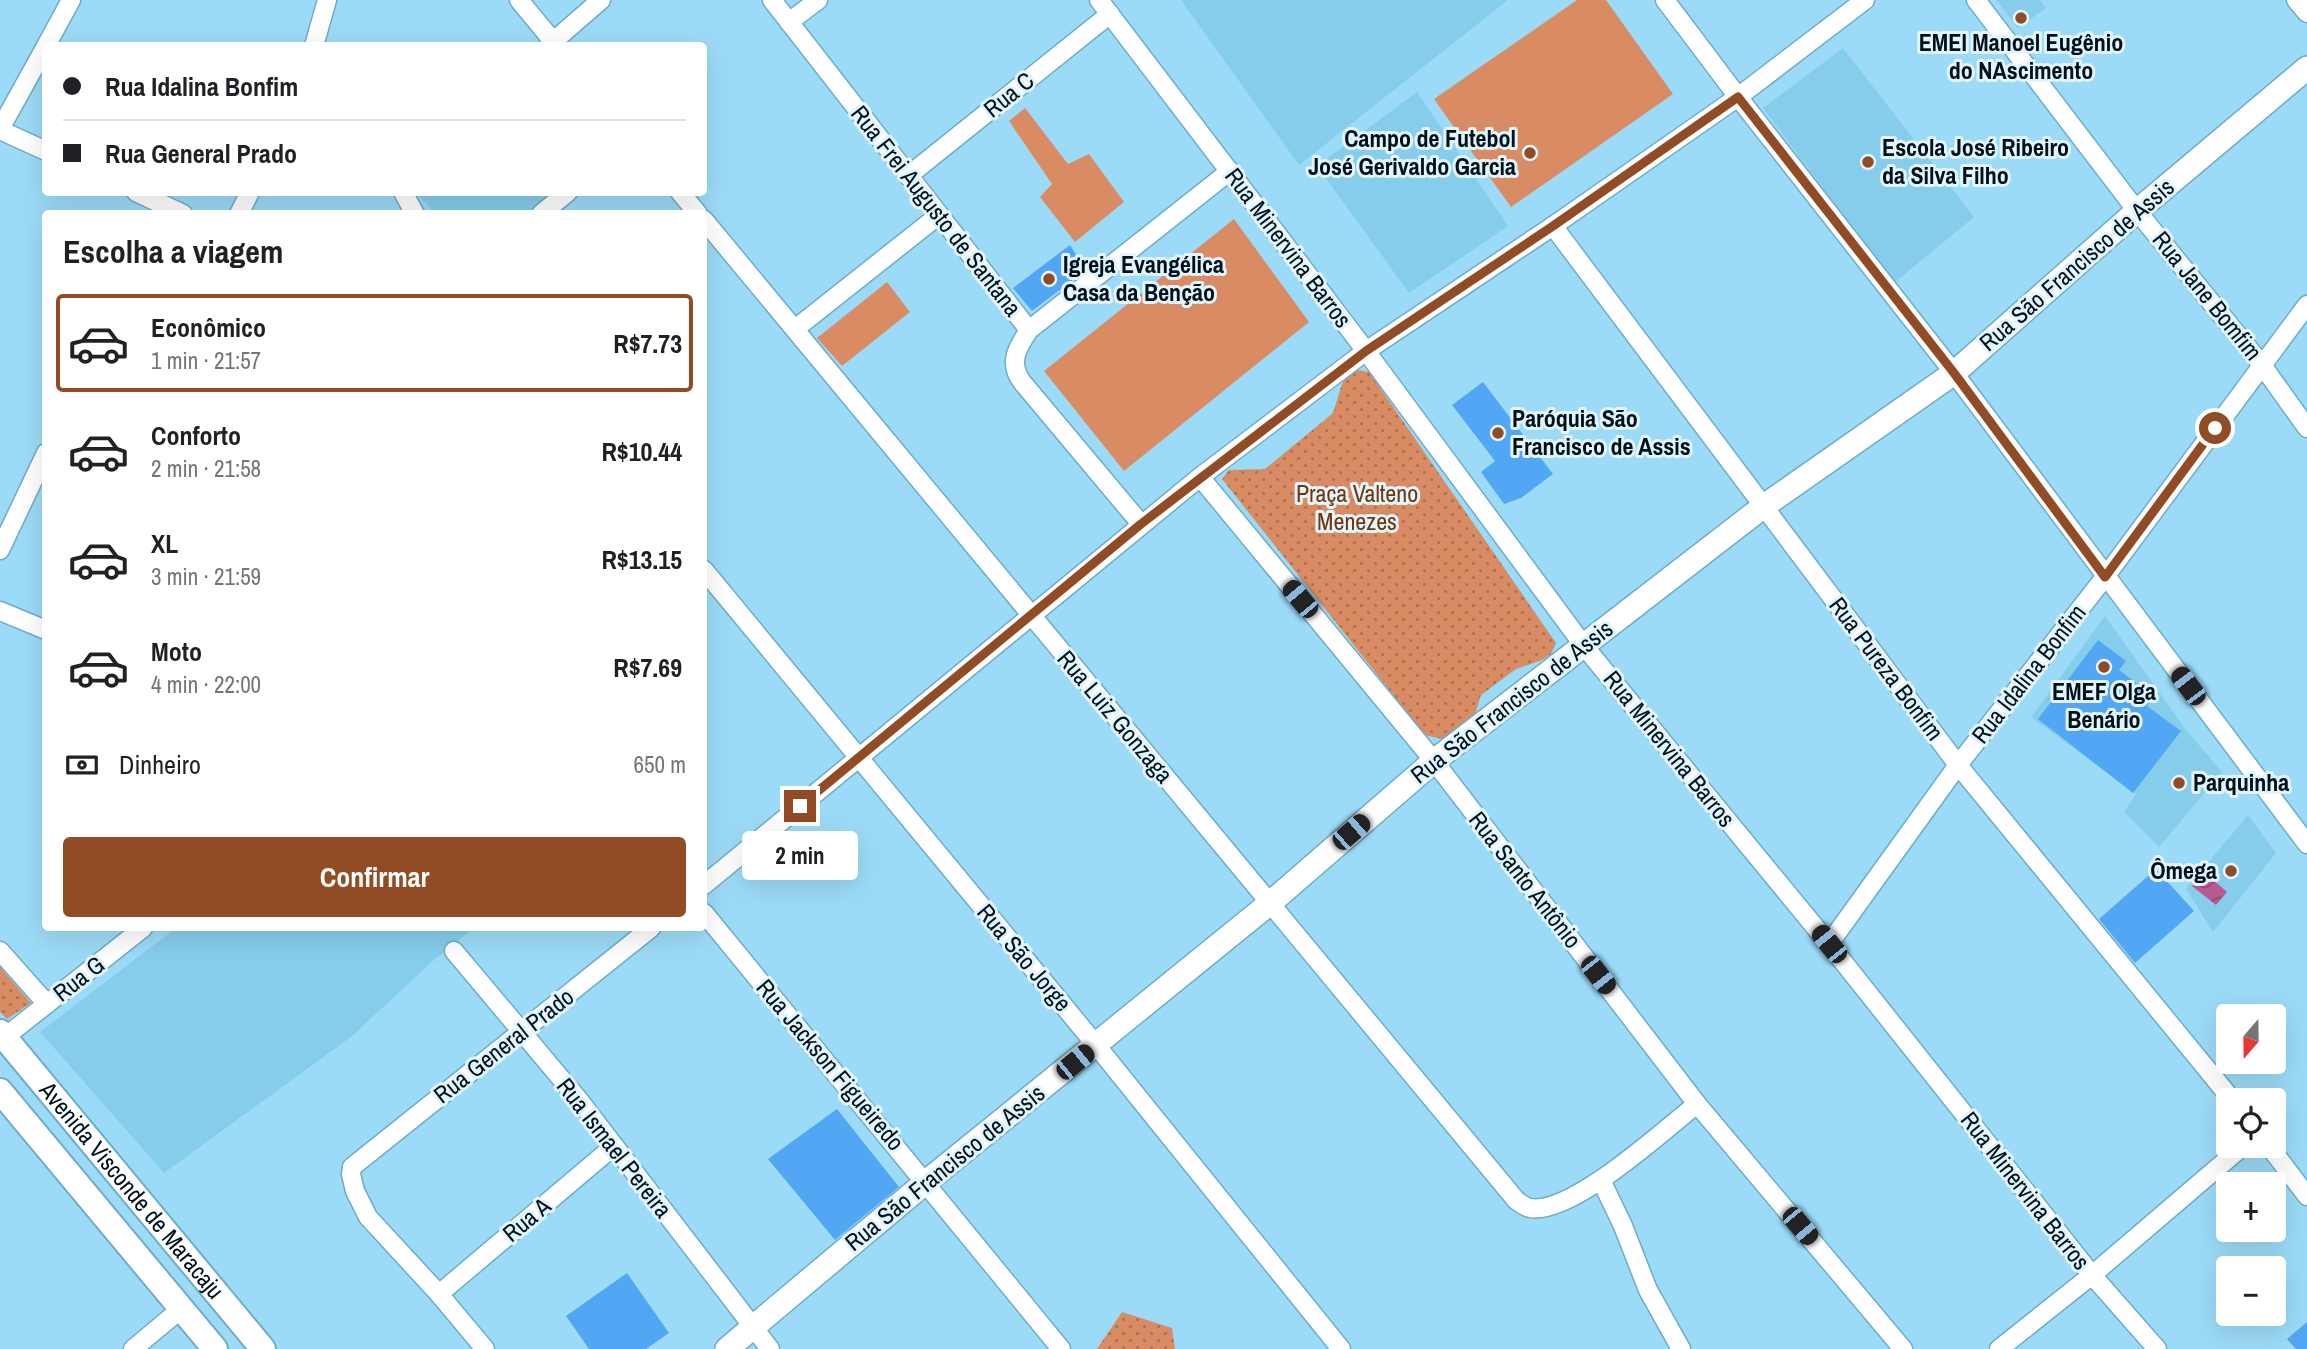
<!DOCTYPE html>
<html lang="pt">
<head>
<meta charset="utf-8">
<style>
	body { margin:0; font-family:"Archivo Narrow",sans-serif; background:#f6f6f6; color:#202124; height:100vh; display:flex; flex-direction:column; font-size:26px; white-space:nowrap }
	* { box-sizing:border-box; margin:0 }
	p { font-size:23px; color:#757577 }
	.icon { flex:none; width:38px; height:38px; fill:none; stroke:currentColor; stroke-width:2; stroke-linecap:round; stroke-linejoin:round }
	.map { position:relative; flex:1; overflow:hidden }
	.side { position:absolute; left:42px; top:210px; width:665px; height:721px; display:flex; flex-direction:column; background:#fff; border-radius:7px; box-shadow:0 7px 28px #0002 }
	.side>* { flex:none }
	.banner { position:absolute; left:42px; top:42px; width:665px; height:154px; border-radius:7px; box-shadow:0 7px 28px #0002; display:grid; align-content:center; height:154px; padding:0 21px; background:#fff }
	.needle { width:46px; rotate:200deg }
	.controls { position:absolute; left:2216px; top:1004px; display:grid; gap:14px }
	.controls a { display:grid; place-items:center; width:70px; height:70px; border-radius:7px; background:#fff; box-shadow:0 7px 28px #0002; font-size:35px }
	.end { position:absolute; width:32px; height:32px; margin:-16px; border:9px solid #924c25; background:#fff; box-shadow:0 0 0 4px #fff }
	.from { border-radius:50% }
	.bubble { position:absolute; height:49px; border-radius:7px; background:#fff; box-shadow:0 7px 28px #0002; font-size:23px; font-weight:800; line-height:49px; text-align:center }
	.car { position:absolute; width:21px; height:42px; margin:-21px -10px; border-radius:9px; box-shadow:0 0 5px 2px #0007; background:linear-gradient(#222 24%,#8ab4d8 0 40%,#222 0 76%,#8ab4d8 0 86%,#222 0) }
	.banner b { display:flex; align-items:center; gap:24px; height:66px; font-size:26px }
	.banner b+b { border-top:2px solid #e0e0e0 }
	.banner i { width:18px; height:18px; background:#202124 }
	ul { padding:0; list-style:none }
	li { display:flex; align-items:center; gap:21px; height:98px; margin:0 14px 10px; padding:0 7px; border:4px solid transparent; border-radius:7px }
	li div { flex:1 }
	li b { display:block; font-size:26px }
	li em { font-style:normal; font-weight:800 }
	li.current { border-color:#924c25 }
	li>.icon { width:63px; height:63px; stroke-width:1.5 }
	h2 { padding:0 21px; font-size:32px; line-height:84px }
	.pay { display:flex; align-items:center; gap:18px; height:77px; padding:0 21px; font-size:26px }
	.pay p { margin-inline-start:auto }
	.cta { display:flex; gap:14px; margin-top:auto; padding:14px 21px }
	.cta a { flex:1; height:80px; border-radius:7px; background:#924c25; color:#fff; font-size:28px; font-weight:800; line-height:80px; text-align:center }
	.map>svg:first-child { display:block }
	.built { fill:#86cdec }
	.green { fill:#d98c64 }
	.park { fill:url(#park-dots) }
	.water { fill:url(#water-waves) }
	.building { fill:#51a7f3 }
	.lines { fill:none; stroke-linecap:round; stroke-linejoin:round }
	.minor-casing { stroke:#6eacc7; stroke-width:21 }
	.tertiary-casing { stroke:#6eacc7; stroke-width:26 }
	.secondary-casing { stroke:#6eacc7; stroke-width:28 }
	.minor { stroke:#fff; stroke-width:18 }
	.tertiary { stroke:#fff; stroke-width:23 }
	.secondary { stroke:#fff; stroke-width:24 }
	.route { stroke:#924c25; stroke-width:9 }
	.poi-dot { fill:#924c25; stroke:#e2f5fd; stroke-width:2.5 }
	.labels { text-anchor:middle; stroke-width:6; stroke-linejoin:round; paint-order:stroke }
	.poi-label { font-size:24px; font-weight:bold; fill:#00111b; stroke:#e2f5fd; text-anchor:start }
	.street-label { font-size:24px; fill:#00111b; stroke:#e2f5fd }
	.park-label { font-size:24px; fill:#73340c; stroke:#e2f5fd }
</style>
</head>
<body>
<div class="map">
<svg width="2307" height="1349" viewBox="0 0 2307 1349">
	<defs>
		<pattern id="park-dots" width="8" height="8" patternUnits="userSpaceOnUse" patternTransform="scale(1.75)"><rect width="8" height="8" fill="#d98c64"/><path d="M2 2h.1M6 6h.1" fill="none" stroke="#ae7152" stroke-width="1.8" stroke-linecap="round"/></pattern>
		<pattern id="water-waves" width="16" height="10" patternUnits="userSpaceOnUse" patternTransform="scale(1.75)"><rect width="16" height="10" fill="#ba598f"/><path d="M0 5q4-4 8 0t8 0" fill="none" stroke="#954874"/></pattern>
	</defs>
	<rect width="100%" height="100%" fill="#9cdbf7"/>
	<g class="built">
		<path d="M1181 0H1508L1299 165Z"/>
		<path d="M1996 0H2040L2046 8 2018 28Z"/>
		<path d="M1843 48 1974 217 1894 283 1763 108Z"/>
		<path d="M1417 92 1508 226 1409 293 1317 166Z"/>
		<path d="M417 193H552L525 214 434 213Z"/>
		<path d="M2105 616 2186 730 2222 772 2159 847 2124 812 2136 794 2031 717Z"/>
		<path d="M2248 815 2276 853 2213 932 2186 889Z"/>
		<path d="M176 928H474L435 959 351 1037 164 1173 40 1032Z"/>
	</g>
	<g class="green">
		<path d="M1577 0H1606L1673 94 1511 207 1434 99Z"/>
		<path d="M1025 108 1068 164 1089 154 1124 202 1075 242 1040 197 1052 184 1009 121Z"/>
		<path d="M1234 219 1309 322 1124 471 1044 371Z"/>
		<path d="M887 282 910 312 842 366 817 338Z"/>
	</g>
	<g class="park">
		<path d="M1358 370 1369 372 1556 643 1551 654 1542 660 1516 669 1481 695 1474 718 1442 739 1425 735 1222 479 1229 470 1265 469 1333 413 1343 381Z"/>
		<path d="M0 967 31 1003 7 1019 0 1012Z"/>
		<path d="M1122 1312 1172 1328 1175 1349H1097Z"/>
	</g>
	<path class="water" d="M2204 872 2227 892 2216 905 2192 886Z"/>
	<g class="building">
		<path d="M1070 245 1086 270 1032 311 1013 288Z"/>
		<path d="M1483 382 1553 474 1521 498 1504 504 1481 472 1495 461 1452 405Z"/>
		<path d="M2098 640 2126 661 2119 670 2154 696 2147 706 2181 731 2133 793 2038 719Z"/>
		<path d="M2156 869 2194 911 2135 963 2099 919Z"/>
		<path d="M837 1109 899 1187 835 1240 768 1159Z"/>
		<path d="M627 1273 669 1333 646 1349H589L566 1316Z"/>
		<path d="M2307 1322V1349H2296L2287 1339Z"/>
	</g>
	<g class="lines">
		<g class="minor-casing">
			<g id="minor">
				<path d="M519 0 557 46"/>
				<path d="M772 0 1029 330"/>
				<path d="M1099 0 1366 351 1584 646 1829 944 2092 1275 2157 1349"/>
				<path d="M1665 0 1738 97 1954 373 2307 844"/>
				<path d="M1976 0 2137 211 2262 365 2307 428"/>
				<path d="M2296 0 2307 13"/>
				<path d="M789 22 818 0"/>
				<path d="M46 46 71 0"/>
				<path d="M314 46 327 0"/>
				<path d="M548 46 601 0"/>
				<path d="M0 129 46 46"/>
				<path d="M0 130 46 151"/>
				<path d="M908 176 1110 14"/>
				<path d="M136 192 183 214"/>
				<path d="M403 192 415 214"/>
				<path d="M680 192 698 214"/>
				<path d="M239 214 250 192"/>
				<path d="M541 214 568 192"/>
				<path d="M704 220 1516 1200C1520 1203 1525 1207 1530 1208 1572 1215 1664 1130 1697 1104"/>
				<path d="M1553 226 1958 765 2233 1101"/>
				<path d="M795 329 939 215"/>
				<path d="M1200 477 1434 761 1697 1104 1903 1349"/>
				<path d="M1141 524 1022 382C1008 363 1017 348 1029 330L1230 171"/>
				<path d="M0 550 46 453"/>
				<path d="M704 570 1096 1045 1341 1349"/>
				<path d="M0 611 46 630"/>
				<path d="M704 885 1200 477 1366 351 1553 226 1738 97 1865 0"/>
				<path d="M704 913 1061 1349"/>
				<path d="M1829 944 1958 765 2105 577 2307 305"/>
				<path d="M0 951 47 1004"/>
				<path d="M454 951 579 1100 770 1349"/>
				<path d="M5 1037 143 928"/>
				<path d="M2269 1146 2307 1196"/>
				<path d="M1601 1180 1623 1226 1648 1290 1681 1349"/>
				<path d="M439 1294 614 1146"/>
				<path d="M133 1349 181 1309"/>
				<path d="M485 1349 439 1294 368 1217 355 1191 351 1174 352 1167 651 928"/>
				<path d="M1999 1349 2092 1275 2243 1146"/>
			</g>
		</g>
		<g class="tertiary-casing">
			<path id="tertiary" d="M727 1349 926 1182 1269 904 1434 761 1764 506 1954 373 2137 211 2307 68"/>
		</g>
		<g class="secondary-casing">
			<g id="secondary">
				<path id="s1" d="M0 1032 263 1349"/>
				<path d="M0 1091 215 1349"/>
			</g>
		</g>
		<use href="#minor" class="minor"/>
		<use href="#tertiary" class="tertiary"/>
		<use href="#secondary" class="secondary"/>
	</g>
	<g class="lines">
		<path class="route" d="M800 806 1141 524 1366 351 1553 226 1738 97 1954 373 2105 577 2215 428"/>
	</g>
	<g class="poi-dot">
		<circle cx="2021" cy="18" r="7"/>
		<circle cx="1530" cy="153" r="7"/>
		<circle cx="1868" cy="162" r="7"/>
		<circle cx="1049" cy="279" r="7"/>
		<circle cx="1498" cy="433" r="7"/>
		<circle cx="2104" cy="667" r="7"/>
		<circle cx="2179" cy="783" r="7"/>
		<circle cx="2231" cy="871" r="7"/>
	</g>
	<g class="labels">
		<g class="poi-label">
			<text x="2021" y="51" text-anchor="middle">EMEI Manoel Eugênio<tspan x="2021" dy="28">do NAscimento</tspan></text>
			<text x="1516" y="147" text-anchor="end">Campo de Futebol<tspan x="1516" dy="28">José Gerivaldo Garcia</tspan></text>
			<text x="1882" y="156">Escola José Ribeiro<tspan x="1882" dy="28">da Silva Filho</tspan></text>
			<text x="1063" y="273">Igreja Evangélica<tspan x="1063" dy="28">Casa da Benção</tspan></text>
			<text x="1512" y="427">Paróquia São<tspan x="1512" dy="28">Francisco de Assis</tspan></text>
			<text x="2104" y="700" text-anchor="middle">EMEF Olga<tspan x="2104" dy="28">Benário</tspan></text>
			<text x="2193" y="791">Parquinha</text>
			<text x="2217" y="879" text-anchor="end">Ômega</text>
		</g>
		<g class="street-label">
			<text transform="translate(1009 95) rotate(-39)" y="8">Rua C</text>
			<text transform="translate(936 211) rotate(52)" y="8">Rua Frei Augusto de Santana</text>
			<text transform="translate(1288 248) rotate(53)" y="8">Rua Minervina Barros</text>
			<text transform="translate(2077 265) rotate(-41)" y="8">Rua São Francisco de Assis</text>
			<text transform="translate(2207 296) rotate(51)" y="8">Rua Jane Bomfim</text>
			<text transform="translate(1886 669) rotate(53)" y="8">Rua Pureza Bonfim</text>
			<text transform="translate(2029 674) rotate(-52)" y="8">Rua Idalina Bonfim</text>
			<text transform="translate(1512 702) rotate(-38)" y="8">Rua São Francisco de Assis</text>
			<text transform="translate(1115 717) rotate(50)" y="8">Rua Luiz Gonzaga</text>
			<text transform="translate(1669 749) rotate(51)" y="8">Rua Minervina Barros</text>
			<text transform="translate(1525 880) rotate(52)" y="8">Rua Santo Antônio</text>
			<text transform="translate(1024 958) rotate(50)" y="8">Rua São Jorge</text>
			<text transform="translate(79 979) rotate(-38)" y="8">Rua G</text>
			<text transform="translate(504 1046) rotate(-38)" y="8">Rua General Prado</text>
			<text transform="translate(830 1065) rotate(50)" y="8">Rua Jackson Figueiredo</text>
			<text transform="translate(614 1148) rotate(52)" y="8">Rua Ismael Pereira</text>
			<text transform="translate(945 1168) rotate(-39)" y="8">Rua São Francisco de Assis</text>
			<text dy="8" stroke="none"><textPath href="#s1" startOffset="206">Avenida Visconde de Maracaju</textPath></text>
			<text transform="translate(2025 1191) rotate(52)" y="8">Rua Minervina Barros</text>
			<text transform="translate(527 1220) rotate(-40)" y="8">Rua A</text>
		</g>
		<g class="park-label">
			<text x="1357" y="502">Praça Valteno<tspan x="1357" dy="28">Menezes</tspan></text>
		</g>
	</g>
</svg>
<div class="controls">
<a><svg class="needle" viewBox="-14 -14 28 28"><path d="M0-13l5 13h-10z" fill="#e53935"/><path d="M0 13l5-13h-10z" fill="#757577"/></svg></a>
<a><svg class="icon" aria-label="locate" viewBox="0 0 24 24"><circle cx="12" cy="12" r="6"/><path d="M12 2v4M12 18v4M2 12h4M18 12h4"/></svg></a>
<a>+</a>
<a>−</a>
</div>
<i class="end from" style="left:2215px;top:428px"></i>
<i class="end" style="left:800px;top:806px"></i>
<div class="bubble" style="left:742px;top:831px;width:116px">2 min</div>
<i class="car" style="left:1300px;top:599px;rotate:320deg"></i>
<i class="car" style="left:2188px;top:686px;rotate:323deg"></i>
<i class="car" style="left:1351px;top:832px;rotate:49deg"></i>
<i class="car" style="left:1829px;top:944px;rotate:321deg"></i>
<i class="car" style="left:1598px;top:975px;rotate:142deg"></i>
<i class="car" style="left:1075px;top:1062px;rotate:51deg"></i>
<i class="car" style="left:1800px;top:1226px;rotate:140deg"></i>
<div class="banner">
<b><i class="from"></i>Rua Idalina Bonfim</b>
<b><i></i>Rua General Prado</b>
</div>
<section class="side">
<h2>Escolha a viagem</h2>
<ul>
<li class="current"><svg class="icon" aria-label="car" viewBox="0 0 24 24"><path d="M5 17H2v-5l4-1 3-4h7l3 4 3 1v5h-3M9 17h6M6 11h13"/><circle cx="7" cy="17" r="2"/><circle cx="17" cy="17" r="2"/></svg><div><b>Econômico</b><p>1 min · 21:57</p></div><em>R$7.73</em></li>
<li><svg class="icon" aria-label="car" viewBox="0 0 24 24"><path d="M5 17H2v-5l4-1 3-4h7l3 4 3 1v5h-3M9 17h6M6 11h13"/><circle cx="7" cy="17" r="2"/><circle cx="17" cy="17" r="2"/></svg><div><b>Conforto</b><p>2 min · 21:58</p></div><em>R$10.44</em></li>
<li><svg class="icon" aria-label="car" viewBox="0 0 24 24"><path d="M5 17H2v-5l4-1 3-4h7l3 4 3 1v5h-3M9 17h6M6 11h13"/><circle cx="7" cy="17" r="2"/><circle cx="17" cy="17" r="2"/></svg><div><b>XL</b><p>3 min · 21:59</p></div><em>R$13.15</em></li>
<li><svg class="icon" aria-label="car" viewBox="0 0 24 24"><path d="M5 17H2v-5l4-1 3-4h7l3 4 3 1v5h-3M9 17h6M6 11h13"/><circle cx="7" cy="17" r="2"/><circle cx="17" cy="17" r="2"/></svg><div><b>Moto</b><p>4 min · 22:00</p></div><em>R$7.69</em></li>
</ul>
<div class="pay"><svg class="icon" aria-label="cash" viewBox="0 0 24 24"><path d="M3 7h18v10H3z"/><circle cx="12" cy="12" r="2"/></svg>Dinheiro<p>650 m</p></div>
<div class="cta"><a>Confirmar</a></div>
</section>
</div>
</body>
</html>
